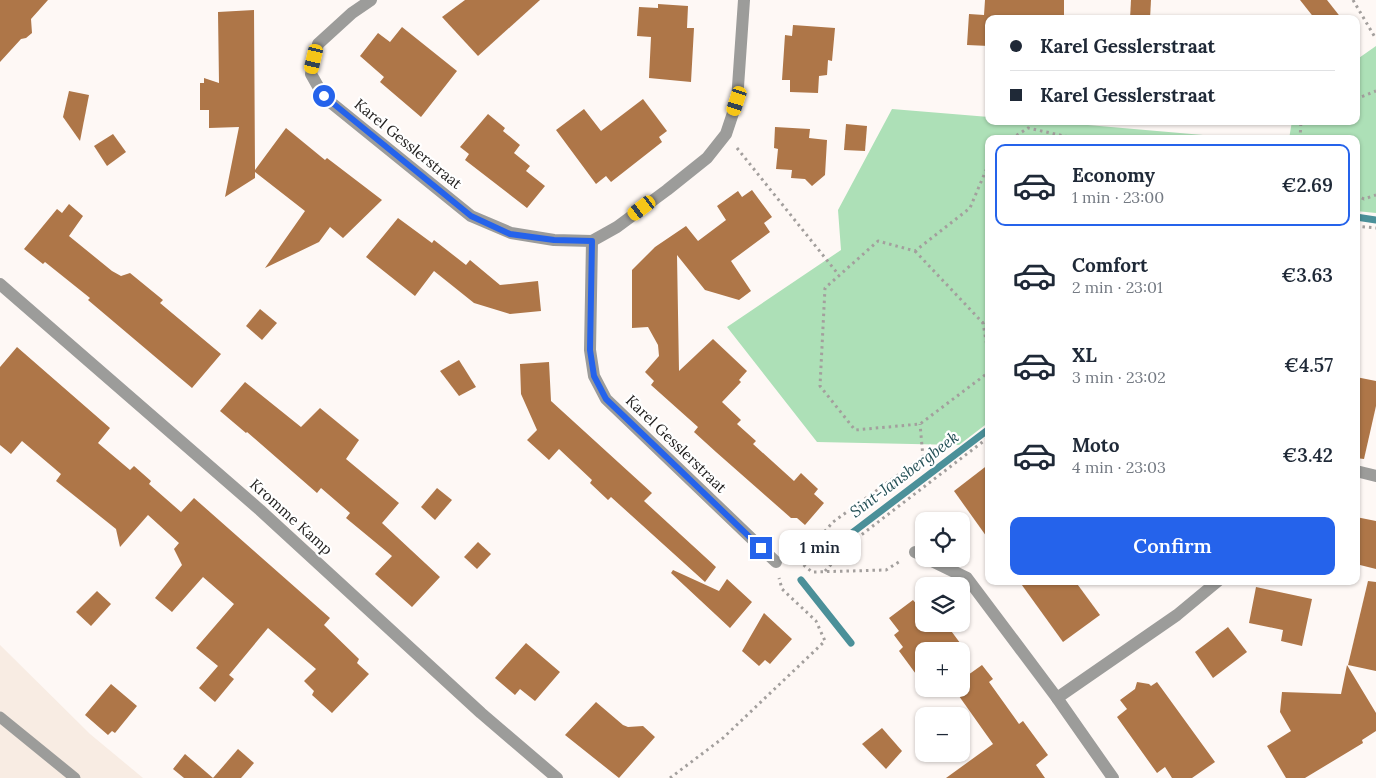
<!DOCTYPE html>
<html lang="en">
<head>
<meta charset="utf-8">
<style>
	body { margin:0; font-family:Lora,serif; background:#f2f2f3; color:#1f2937; height:100vh; display:flex; flex-direction:column; font-size:19px; white-space:nowrap }
	* { box-sizing:border-box; margin:0 }
	p { font-size:16px; color:#747a83 }
	.icon { flex:none; width:28px; height:28px; fill:none; stroke:currentColor; stroke-width:2; stroke-linecap:round; stroke-linejoin:round }
	.map { position:relative; flex:1; overflow:hidden }
	.sheet { position:absolute; left:985px; top:135px; width:375px; height:450px; display:flex; flex-direction:column; background:#fff; border-radius:10px; box-shadow:0 1px 4px #0004 }
	.sheet>* { flex:none }
	.top-card { position:absolute; left:985px; top:15px; width:375px; height:110px; border-radius:10px; box-shadow:0 1px 4px #0004; display:grid; align-content:center; height:110px; padding:0 25px; background:#fff }
	.buttons { position:absolute; left:915px; top:512px; display:grid; gap:10px }
	.buttons a { display:grid; place-items:center; width:55px; height:55px; border-radius:10px; background:#fff; box-shadow:0 1px 4px #0004; font-size:25px }
	.end { position:absolute; width:22px; height:22px; margin:-11px; border:6px solid #2563eb; background:#fff; box-shadow:0 0 0 2px #fff }
	.from { border-radius:50% }
	.bubble { position:absolute; height:35px; border-radius:10px; background:#fff; box-shadow:0 1px 4px #0004; font-size:16px; font-weight:600; line-height:35px; text-align:center }
	.car { position:absolute; width:15px; height:30px; margin:-15px -8px; border-radius:6px; box-shadow:0 0 4px 1px #0007; background:linear-gradient(#f5c518 24%,#345 0 40%,#f5c518 0 76%,#345 0 86%,#f5c518 0) }
	.top-card b { display:flex; align-items:center; gap:18px; height:48px; font-size:19px }
	.top-card b+b { border-top:1px solid #e0e1e3 }
	.top-card i { width:12px; height:12px; background:#1f2937 }
	ul { padding:9px 0 0; list-style:none }
	li { display:flex; align-items:center; gap:15px; height:82px; margin:0 10px 8px; padding:0 15px; border:2px solid transparent; border-radius:10px }
	li div { flex:1 }
	li b { display:block; font-size:19px }
	li em { font-style:normal; font-weight:600 }
	li.active { border-color:#2563eb }
	li>.icon { width:45px; height:45px; stroke-width:1.5 }
	.button { display:flex; gap:10px; margin-top:auto; padding:10px 25px }
	.button a { flex:1; height:58px; border-radius:10px; background:#2563eb; color:#fff; font-size:20px; font-weight:600; line-height:58px; text-align:center }
	.map>svg:first-child { display:block }
	.built { fill:#f8ece3 }
	.green { fill:#ade0b7 }
	.lines { fill:none; stroke-linecap:round; stroke-linejoin:round }
	.stream { stroke:#4b9099; stroke-width:7 }
	.building { fill:#ae7648 }
	.path { stroke:#a39f9d; stroke-width:3; stroke-dasharray:2.5 4; stroke-linecap:butt }
	.lane { stroke:#9c9c9a; stroke-width:11 }
	.street { stroke:#9c9c9a; stroke-width:12 }
	.route { stroke:#2563eb; stroke-width:6 }
	.labels { text-anchor:middle; stroke-width:4.5; stroke-linejoin:round; paint-order:stroke }
	.street-label { font-size:15px; fill:#242221; stroke:#fff }
	.water-label { font-size:16px; font-style:italic; fill:#234f55; stroke:#fff }
</style>
</head>
<body>
<div class="map">
<svg width="1376" height="778" viewBox="0 0 1376 778">
	<rect width="100%" height="100%" fill="#fef8f5"/>
	<path class="built" d="M0 645 90 734 143 778H0Z"/>
	<g class="green">
		<path d="M1376 46V213L1356 211V139H1289L1292 121H1356V60Z"/>
		<path d="M892 109 989 117V121H1042L1249 139H989V422L959 445 817 442 727 327 841 250 838 210Z"/>
	</g>
	<g class="lines">
		<g class="stream">
			<path d="M1356 217 1376 220"/>
			<path d="M812 560 844 539 989 429"/>
			<path d="M801 580 851 643"/>
		</g>
	</g>
	<g class="building">
		<path d="M0 0H48L31 19 32 33 26 38 21 39 0 62Z"/>
		<path d="M465 0H540L478 56 442 17Z"/>
		<path d="M985 0H1064V19H989V46L967 45 969 14 984 15Z"/>
		<path d="M1131 0H1151L1150 19H1130Z"/>
		<path d="M1300 0H1327L1342 19H1315Z"/>
		<path d="M658 4 688 6 687 28H694L691 82 649 78 651 37 637 36 639 7 658 8Z"/>
		<path d="M254 10 255 170 286 128 325 160 327 158 382 200 343 238 330 227 319 242 265 268 305 211 255 172V178L225 197 239 127 209 128V110H200V83H204V78L219 83 218 12Z"/>
		<path d="M793 25 835 28 832 61 828 60 827 75 819 76 818 93 790 92V80H782L785 35 792 36Z"/>
		<path d="M402 27 457 71 421 117 380 82 384 77 360 56 378 33 390 42Z"/>
		<path d="M69 91 89 95 80 141 63 117Z"/>
		<path d="M643 99 667 131 659 137 662 142 611 182 606 176 596 184 556 130 584 109 601 131Z"/>
		<path d="M488 114 505 128 503 131 520 145 514 153 530 166 526 171 545 186 527 208 465 160 469 154 460 147Z"/>
		<path d="M846 124 867 126 865 151 844 150Z"/>
		<path d="M775 127 810 129 809 138 827 140 825 175 812 186 805 179 791 178 792 170 776 169 778 149 774 148Z"/>
		<path d="M113 134 126 152 107 166 94 146Z"/>
		<path d="M752 190 772 217 764 223 770 232 731 261 751 291 739 300 705 290 677 255 679 371 713 339 747 371 739 380 741 382 722 402 741 420 737 424 756 441 753 444 794 481 801 473 818 489 814 494 824 503 805 525 797 518H791L716 452 694 432 698 427 651 385 654 381 645 372 659 356 658 345 648 327 632 328V270L655 247 686 226 698 241 726 220 717 206 738 191 742 197Z"/>
		<path d="M69 204 83 216 69 236 112 271 121 276 130 273 163 300 160 303 221 354 192 388 88 300 90 298 45 262 43 264 24 249 57 209 62 213Z"/>
		<path d="M398 218 432 243 434 240 466 265 470 260 500 285 538 281 541 311 510 314 474 303 434 271 415 296 366 257Z"/>
		<path d="M260 309 277 323 262 340 246 326Z"/>
		<path d="M17 347 110 428 98 443 130 470 134 466 151 481 149 484 181 512 194 498 330 618 324 625 359 659 357 663 369 674 332 713 312 695 314 691 304 681 316 669 268 628 229 675 223 670 234 679 215 702 199 688 218 666 196 648 234 604 203 577 172 612 155 598 182 565 174 549 179 543 148 515 120 547 116 529 56 481 61 474 22 441 11 454 0 445V367Z"/>
		<path d="M459 360 476 387 459 396 440 371Z"/>
		<path d="M549 362 551 401 652 493 644 501 716 567 705 582 611 497 608 500 590 483 592 480 559 449 549 460 527 440 537 430 521 394 520 364Z"/>
		<path d="M1356 377 1376 381V406L1364 459 1356 458Z"/>
		<path d="M245 382 301 427 320 408 359 440 346 459 399 503 382 523 440 577 412 607 375 574 392 556 346 518 350 513 321 488 317 493 247 432 246 433 220 411Z"/>
		<path d="M989 464V540L954 491Z"/>
		<path d="M437 488 452 500 435 520 421 507Z"/>
		<path d="M1356 517 1376 521V569L1356 564Z"/>
		<path d="M478 542 491 554 477 569 464 557Z"/>
		<path d="M673 570 719 591 727 579 752 602 730 628 671 573Z"/>
		<path d="M1019 581H1075L1100 615 1063 642Z"/>
		<path d="M1368 581 1376 582V671L1348 665Z"/>
		<path d="M1256 587 1312 599 1302 646 1281 641 1283 630 1249 623Z"/>
		<path d="M97 591 111 604 91 626 76 612Z"/>
		<path d="M913 600 924 613V624H946L966 651H924V685L899 651 903 647 894 635 899 631 889 618Z"/>
		<path d="M764 613 792 639 770 664 765 660 759 666 742 651Z"/>
		<path d="M1228 627 1247 652 1213 678 1195 652Z"/>
		<path d="M526 643 560 672 535 701 520 689 515 695 495 678Z"/>
		<path d="M982 665 993 679 989 682 1019 724 1023 721 1048 755 1036 765 1045 778H946L993 744 954 689H961V680Z"/>
		<path d="M1347 665 1376 713V731L1362 740 1363 743 1305 778H1286L1267 746 1291 731 1280 712 1282 692 1341 694Z"/>
		<path d="M1137 682 1149 684 1151 686 1157 682 1215 762 1192 778H1172L1165 767 1157 773 1117 717 1127 709 1120 700 1135 689Z"/>
		<path d="M111 684 137 706 115 733 112 731 108 735 85 715Z"/>
		<path d="M596 702 623 725 628 727 643 726 655 737 619 778 565 735Z"/>
		<path d="M882 728 902 751 886 769 862 744Z"/>
		<path d="M238 749 254 763 241 778H213Z"/>
		<path d="M185 754 213 778H184L173 769Z"/>
	</g>
	<g class="lines">
		<g class="path">
			<path d="M1353 0 1376 39"/>
			<path d="M1356 99 1376 91"/>
			<path d="M1011 139 1028 128 1078 139"/>
			<path d="M1300 139 1301 121"/>
			<path d="M737 148 838 274"/>
			<path d="M989 163 970 208 915 251 878 241 825 288 820 386 855 430 920 424 989 372"/>
			<path d="M1356 195 1364 199 1376 195"/>
			<path d="M1356 226 1376 228"/>
			<path d="M915 251 983 323"/>
			<path d="M989 318 983 323 989 358"/>
			<path d="M792 561H799L812 572 886 570 902 560"/>
			<path d="M799 561 833 522 923 457 920 424"/>
			<path d="M825 571 852 542 989 437"/>
			<path d="M670 778 723 738 825 641 816 621 782 589 779 578"/>
		</g>
		<path class="lane" d="M0 717 75 778"/>
		<g class="street">
			<path d="M371 0 352 13 318 44 311 74 324 97 471 216 511 233 554 240 592 241 617 227 667 190 707 158 726 134 737 101 744 0"/>
			<path d="M592 241 590 350 594 376 606 399 776 562"/>
			<path d="M0 284 260 510 481 713 557 778"/>
			<path d="M1356 471 1376 476"/>
			<path d="M915 552 924 556"/>
			<path d="M928 559 967 578 1057 698 1113 778"/>
			<path d="M1057 698 1177 615 1218 581"/>
		</g>
	</g>
	<g class="lines">
		<path class="route" d="M324 96 471 216 510 234 554 240 592 241 590 350 594 376 606 399 761 548"/>
	</g>
	<g class="labels">
		<g class="street-label">
			<text transform="translate(408 144) rotate(39)" y="5">Karel Gesslerstraat</text>
			<text transform="translate(676 444) rotate(44)" y="5">Karel Gesslerstraat</text>
			<text transform="translate(291 517) rotate(42)" y="5">Kromme Kamp</text>
		</g>
		<g class="water-label">
			<text transform="translate(904 474) rotate(-37)" y="6">Sint-Jansbergbeek</text>
		</g>
	</g>
</svg>
<div class="buttons">
<a><svg class="icon" aria-label="locate" viewBox="0 0 24 24"><circle cx="12" cy="12" r="6"/><path d="M12 2v4M12 18v4M2 12h4M18 12h4"/></svg></a>
<a><svg class="icon" aria-label="layers" viewBox="0 0 24 24"><path d="M12 4l9 5-9 5-9-5zM3 14l9 5 9-5"/></svg></a>
<a>+</a>
<a>−</a>
</div>
<i class="end from" style="left:324px;top:96px"></i>
<i class="end" style="left:761px;top:548px"></i>
<div class="bubble" style="left:779px;top:530px;width:82px">1 min</div>
<i class="car" style="left:314px;top:59px;rotate:193deg"></i>
<i class="car" style="left:737px;top:101px;rotate:198deg"></i>
<i class="car" style="left:642px;top:208px;rotate:233deg"></i>
<div class="top-card">
<b><i class="from"></i>Karel Gesslerstraat</b>
<b><i></i>Karel Gesslerstraat</b>
</div>
<section class="sheet">
<ul>
<li class="active"><svg class="icon" aria-label="car" viewBox="0 0 24 24"><path d="M5 17H2v-5l4-1 3-4h7l3 4 3 1v5h-3M9 17h6M6 11h13"/><circle cx="7" cy="17" r="2"/><circle cx="17" cy="17" r="2"/></svg><div><b>Economy</b><p>1 min · 23:00</p></div><em>€2.69</em></li>
<li><svg class="icon" aria-label="car" viewBox="0 0 24 24"><path d="M5 17H2v-5l4-1 3-4h7l3 4 3 1v5h-3M9 17h6M6 11h13"/><circle cx="7" cy="17" r="2"/><circle cx="17" cy="17" r="2"/></svg><div><b>Comfort</b><p>2 min · 23:01</p></div><em>€3.63</em></li>
<li><svg class="icon" aria-label="car" viewBox="0 0 24 24"><path d="M5 17H2v-5l4-1 3-4h7l3 4 3 1v5h-3M9 17h6M6 11h13"/><circle cx="7" cy="17" r="2"/><circle cx="17" cy="17" r="2"/></svg><div><b>XL</b><p>3 min · 23:02</p></div><em>€4.57</em></li>
<li><svg class="icon" aria-label="car" viewBox="0 0 24 24"><path d="M5 17H2v-5l4-1 3-4h7l3 4 3 1v5h-3M9 17h6M6 11h13"/><circle cx="7" cy="17" r="2"/><circle cx="17" cy="17" r="2"/></svg><div><b>Moto</b><p>4 min · 23:03</p></div><em>€3.42</em></li>
</ul>
<div class="button"><a>Confirm</a></div>
</section>
</div>
</body>
</html>
